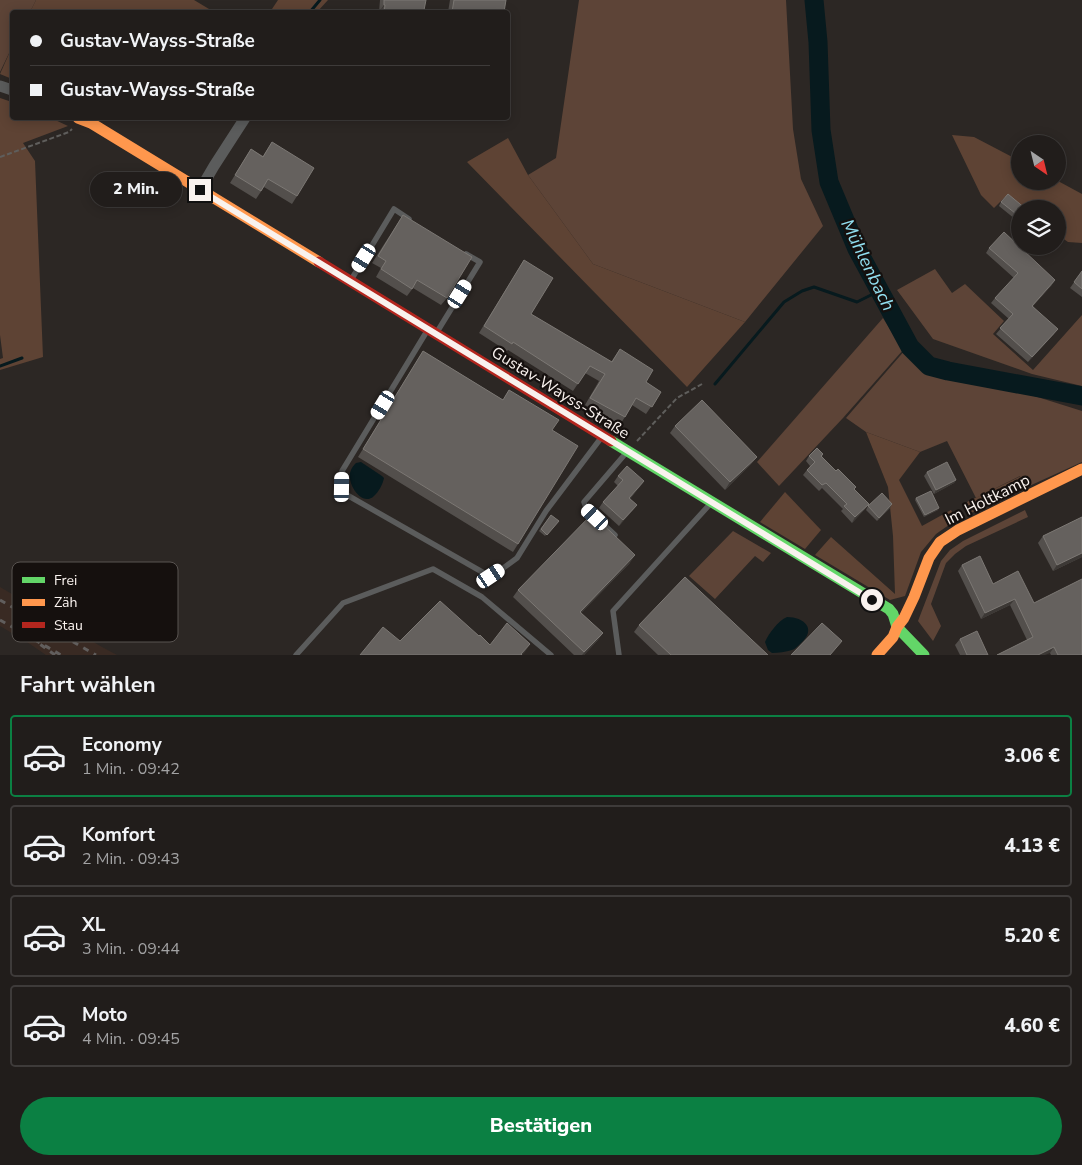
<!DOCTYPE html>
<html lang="de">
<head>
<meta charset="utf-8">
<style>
	body { margin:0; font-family:"Nunito Sans",sans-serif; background:#2d2a28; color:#f1f3f6; height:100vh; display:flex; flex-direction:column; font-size:19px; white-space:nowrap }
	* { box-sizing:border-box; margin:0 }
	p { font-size:16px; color:#a2a2a3 }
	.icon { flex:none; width:28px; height:28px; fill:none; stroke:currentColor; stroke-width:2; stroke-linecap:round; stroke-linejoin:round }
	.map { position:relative; height:655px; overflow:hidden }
	.details { display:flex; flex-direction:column; background:#211d1b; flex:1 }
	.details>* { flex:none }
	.guide { position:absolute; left:10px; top:10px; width:500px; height:110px; border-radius:5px; box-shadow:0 2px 12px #0003,0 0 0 1px #3e3b3a; display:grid; align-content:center; height:110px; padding:0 20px; background:#211d1b }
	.needle { width:32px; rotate:145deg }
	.tools { position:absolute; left:1011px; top:135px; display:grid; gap:10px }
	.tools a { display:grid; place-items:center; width:55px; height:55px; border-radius:50%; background:#211d1b; box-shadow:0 2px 12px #0003,0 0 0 1px #3e3b3a; font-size:25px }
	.end { position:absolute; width:22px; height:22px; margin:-11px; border:6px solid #f9f2ee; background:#111; box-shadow:0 0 0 2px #111 }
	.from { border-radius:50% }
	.bubble { position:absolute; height:35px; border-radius:18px; background:#211d1b; box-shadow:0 2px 12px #0003,0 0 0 1px #3e3b3a; font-size:16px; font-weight:800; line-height:35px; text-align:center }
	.car { position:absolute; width:15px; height:30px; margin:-15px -8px; border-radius:6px; box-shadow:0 0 4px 1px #0007; background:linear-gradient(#fff 24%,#345 0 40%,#fff 0 76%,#345 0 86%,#fff 0) }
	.guide b { display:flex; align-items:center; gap:18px; height:48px; font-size:19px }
	.guide b+b { border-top:1px solid #3e3b3a }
	.guide i { width:12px; height:12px; background:#f1f3f6 }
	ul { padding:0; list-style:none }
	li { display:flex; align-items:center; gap:15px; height:82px; margin:0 10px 8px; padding:0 10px; border:2px solid #3e3b3a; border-radius:5px }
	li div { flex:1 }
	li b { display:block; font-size:19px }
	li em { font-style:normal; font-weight:800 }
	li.selected { border-color:#0b8043 }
	li>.icon { width:45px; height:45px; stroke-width:1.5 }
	h2 { padding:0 20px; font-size:22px; line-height:60px }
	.button { display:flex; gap:10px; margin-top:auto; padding:10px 20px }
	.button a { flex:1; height:58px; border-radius:30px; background:#0b8043; color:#fff; font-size:20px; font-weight:800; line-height:58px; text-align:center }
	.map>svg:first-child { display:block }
	.built { fill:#392a23 }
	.green { fill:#5d4437 }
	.forest { fill:#5e4334 }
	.water { fill:#071a1e }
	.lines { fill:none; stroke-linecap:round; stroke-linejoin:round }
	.stream { stroke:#071a1e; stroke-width:3 }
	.river { stroke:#071a1e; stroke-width:19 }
	.path { stroke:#5f5e5c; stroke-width:2; stroke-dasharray:5 2.5; stroke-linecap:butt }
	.lane { stroke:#5b5c5c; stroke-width:5.5 }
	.street { stroke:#5b5c5c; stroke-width:11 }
	.fast { stroke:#63d668; stroke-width:11 }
	.slow { stroke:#ff974d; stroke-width:11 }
	.jam { stroke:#b3261e; stroke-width:11 }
	.rail { stroke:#615e5d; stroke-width:3; stroke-dasharray:6 6; stroke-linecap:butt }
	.wall { fill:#534f4c }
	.shaded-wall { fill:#3c3835 }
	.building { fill:#65615e; stroke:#7c7874 }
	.route { stroke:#f9f2ee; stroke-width:6 }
	.labels { text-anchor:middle; stroke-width:4.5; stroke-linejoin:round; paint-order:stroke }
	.street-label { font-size:16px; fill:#f9f2ee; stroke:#15100e }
	.water-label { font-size:18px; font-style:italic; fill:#92e0f1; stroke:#15100e }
	.key { fill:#15100e; stroke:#595451; stroke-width:1 }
	.key-label { font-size:14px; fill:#f9f2ee }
</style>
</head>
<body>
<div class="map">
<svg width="1082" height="655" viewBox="0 0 1082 655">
	<rect width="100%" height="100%" fill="#2c2724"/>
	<path class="built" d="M0 587 102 647 117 655H46L27 642 0 626Z"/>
	<g class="green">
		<path d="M0 0H36L30 12H12V47L0 72Z"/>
		<path d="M579 0H786L793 129 801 179 823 226 745 322 593 264 528 175 556 158Z"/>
		<path d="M935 269 952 293 965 284 1004 321 993 334 1033 370 1082 315V386L1032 374 933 339 897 290Z"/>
		<path d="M883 318 903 350 843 418 779 486 757 462Z"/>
		<path d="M906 349 931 371 1015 390 1082 411V462L1027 487 1020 476 976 498 947 441 920 452 866 432 846 418Z"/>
		<path d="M1025 510 1028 517 966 546 955 554 946 563 931 604 941 626 933 641 918 621 941 561 950 550 963 541Z"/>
		<path d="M733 531 771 553 763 562 755 556 715 599 689 576Z"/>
	</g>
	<g class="forest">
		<path d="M36 0H194L214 12H30Z"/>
		<path d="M278 0H328L317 12H270Z"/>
		<path d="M12 47V79L0 74Z"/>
		<path d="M0 98 12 102V118H51L68 126 23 143 35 161 43 357 0 370V359L3 358 0 335Z"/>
		<path d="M952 135 974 137 1020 161V181H1058L1082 194V243L1068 242 1058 235V209H1020L1005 197 994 208 981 195Z"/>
		<path d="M508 138 528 175 593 264 745 322 687 387 467 162Z"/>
		<path d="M866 432 920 452 899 480 922 526 951 510 956 520 936 534 921 552 905 596 890 600 815 555 831 537 895 594 893 536 888 487Z"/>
		<path d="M1021 476 1027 487 971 513 967 502Z"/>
		<path d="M785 492 821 530 805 549 760 522Z"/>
	</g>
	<g class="water">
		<path d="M361 462 382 476 384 478C383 484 378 493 374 496 362 508 345 482 351 470 352 467 354 465 356 463Z"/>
		<path d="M787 617C804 617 817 629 801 643 798 646 795 649 792 650 786 652 778 653 772 653L768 650 765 642C769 633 778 621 787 617Z"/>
	</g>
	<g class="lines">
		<g class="stream">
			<path d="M310 12 320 0"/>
			<path d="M0 366 22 358"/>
			<path d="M715 384 784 302 802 291 814 287 857 302 879 291"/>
		</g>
		<path class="river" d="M814 0 818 42 821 130 829 182 857 249 910 347 929 366 948 371 1082 396"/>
		<g class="path">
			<path d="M0 157 69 132 72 129"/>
			<path d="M637 441 677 398 702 384"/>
		</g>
		<g class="lane">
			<path d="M351 280 394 209 409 219"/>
			<path d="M427 331 342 471V487L347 495 491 577 517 558 546 511 601 438"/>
			<path d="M437 332 480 262 466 254"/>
			<path d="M615 535 586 508 584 502 626 453"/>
			<path d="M296 655 343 603 433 569 482 597 551 655"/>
			<path d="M619 655 613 611 711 503"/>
		</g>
		<g class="street">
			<path d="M0 86 12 90"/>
			<path d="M200 190 214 166 245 118"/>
		</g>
		<path class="fast" d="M611 441 889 609 893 614 897 627 924 655"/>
		<g class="slow">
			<path d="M78 118 91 123 319 262"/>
			<path d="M877 655 893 637 897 627 904 618 914 597 929 558 940 542 958 530 1082 469"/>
		</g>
		<path class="jam" d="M319 262 611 441"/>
		<g class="rail">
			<path d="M0 600 96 655"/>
			<path d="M0 620 30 637"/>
			<path d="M55 655 30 637 61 655"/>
		</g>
	</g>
	<g class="wall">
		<path d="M380 0H426L424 10 426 12H379Z"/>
		<path d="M450 0H506L504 12H448Z"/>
		<path d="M272 142 297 196 292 204 264 187 256 199 230 183 251 149 263 156Z"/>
		<path d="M1001 202 1020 209V223L999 206Z"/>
		<path d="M403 215 447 298 441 305 413 288 407 296 376 277 381 268 372 263Z"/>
		<path d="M989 248 1055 280 1051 286 1033 306 1054 334 1028 362 996 334 1009 319 991 303 995 298 1014 278 986 253Z"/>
		<path d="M524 260 531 314 611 362 620 349 646 382 661 392 646 414 632 405 620 425 585 405 599 381 585 373 573 391 508 350 507 351 479 333Z"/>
		<path d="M1082 271V297L1070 288Z"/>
		<path d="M423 351 503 400 509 390 552 430 518 544 513 552 358 457Z"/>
		<path d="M675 426 757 457 751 464 725 490 670 433Z"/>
		<path d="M823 454 822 457 836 471 856 487 854 489 869 504 865 509 852 523 841 511 843 509 822 488 819 491 803 475 810 466 806 461 809 456Z"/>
		<path d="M927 472 956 480 954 483 934 494 924 476Z"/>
		<path d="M618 476 644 481 630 499 637 505 632 511 619 526 599 508 603 502 618 486 614 482Z"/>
		<path d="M916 498 938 510 924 517 915 500Z"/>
		<path d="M868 506 890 508 877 521 866 510Z"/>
		<path d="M551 515 559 521 545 536 539 531Z"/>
		<path d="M1082 517V557L1053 571 1038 543 1043 536Z"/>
		<path d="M630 563 581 613 603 633 598 640 584 655H574L513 597 518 590Z"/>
		<path d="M962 565 993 584 1034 603 1082 655H1051L1050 653 1027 640 1010 605 981 619 958 571Z"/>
		<path d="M639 625 768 655H658L634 632Z"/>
		<path d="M960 639 988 655H960L955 645Z"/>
	</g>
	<g class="shaded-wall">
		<path d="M384 5H385L380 12H379Z"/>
		<path d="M1055 280 1051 286 1028 311 1032 306Z"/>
		<path d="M1058 329 1054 334 1028 362 1032 357Z"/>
		<path d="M757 457 751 464 725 490 730 482Z"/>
		<path d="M956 480 954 483 934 494 936 490Z"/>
		<path d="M644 481 640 487 625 504 629 498Z"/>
		<path d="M869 504 865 509 852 523 855 517Z"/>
		<path d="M892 504 890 508 877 521 879 518Z"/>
		<path d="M637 505 632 511 619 526 623 520Z"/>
		<path d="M939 508 938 510 924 517 925 515Z"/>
		<path d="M1082 553V557L1053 571 1057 565Z"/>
		<path d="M635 555 630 563 575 619 580 612Z"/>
		<path d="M1015 599 1010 605 981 619 985 613Z"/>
		<path d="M603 633 598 640 584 655H582Z"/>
		<path d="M530 644 525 652 522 655H520Z"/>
		<path d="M1054 647 1050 653 1045 655H1038Z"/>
	</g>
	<g class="building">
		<path d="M384 0H426L424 10 426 11V12H384L385 5H384Z"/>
		<path d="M454 0H506L504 12H452Z"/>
		<path d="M272 142 314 168 297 196 268 179 261 191 235 175 251 149 263 157Z"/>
		<path d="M1008 194 1026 209H1020V217L1001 202Z"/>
		<path d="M403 215 472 257 447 298 417 280 412 289 381 269 386 261 378 256Z"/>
		<path d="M1004 232 1055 280 1032 306 1058 329 1032 357 1000 328 1013 314 995 298 1018 273 989 248Z"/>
		<path d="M524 260 553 278 531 314 612 362 620 349 653 370 646 382 661 392 652 407 636 398 625 417 590 398 605 374 590 366 578 384 513 342 512 344 484 326Z"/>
		<path d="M1082 271V289L1074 282Z"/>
		<path d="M423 351 503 400 509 390 559 420 552 430 578 446 518 544 363 449Z"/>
		<path d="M702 400 757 457 730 482 675 426Z"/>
		<path d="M817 448 823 454 821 456 836 471 838 469 856 487 854 489 869 504 855 517 844 506 847 504 826 483 822 485 807 470 815 462 809 456Z"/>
		<path d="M947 462 956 480 936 490 927 472Z"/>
		<path d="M627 466 644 481 629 498 637 505 623 520 603 502 623 480 618 476Z"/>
		<path d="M931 491 939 508 925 515 916 498Z"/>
		<path d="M882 493 892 504 879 518 868 506Z"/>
		<path d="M592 514 635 555 580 612 603 633 584 652 518 590Z"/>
		<path d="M551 515 559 521 547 535 541 529Z"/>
		<path d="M1082 517V553L1057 565 1043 536Z"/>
		<path d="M980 556 993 584 1018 571 1034 603 1082 579V655H1058L1054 647 1038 655H997L1033 637 1015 599 985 613 962 565Z"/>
		<path d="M685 577 768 655H671L639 625Z"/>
		<path d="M440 601 479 636 480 635 490 645 507 623 530 644 521 654 522 655H360L383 627 400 641Z"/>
		<path d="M822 623 842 641 830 655H791Z"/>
		<path d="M977 631 988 655H967L960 639Z"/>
	</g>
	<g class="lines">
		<path class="route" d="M200 190C425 325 647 465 872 600"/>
	</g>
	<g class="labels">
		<g class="street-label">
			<text transform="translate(561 392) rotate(32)" y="6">Gustav-Wayss-Straße</text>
			<text transform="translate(987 499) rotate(-27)" y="6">Im Holtkamp</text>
		</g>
		<g class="water-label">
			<text transform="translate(868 265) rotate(64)" y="6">Mühlenbach</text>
		</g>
	</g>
	<rect x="12" y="562" width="166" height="80" rx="8" class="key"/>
	<rect x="22" y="577" width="23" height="6" fill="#63d668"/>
	<rect x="22" y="599" width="23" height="7" fill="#ff974d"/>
	<rect x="22" y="622" width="23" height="6" fill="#b3261e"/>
	<g class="key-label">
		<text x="54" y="585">Frei</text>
		<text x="54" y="607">Zäh</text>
		<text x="54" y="630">Stau</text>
	</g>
</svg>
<div class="tools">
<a><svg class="needle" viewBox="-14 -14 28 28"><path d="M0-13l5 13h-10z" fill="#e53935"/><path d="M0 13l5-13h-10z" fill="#a2a2a3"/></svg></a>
<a><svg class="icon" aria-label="layers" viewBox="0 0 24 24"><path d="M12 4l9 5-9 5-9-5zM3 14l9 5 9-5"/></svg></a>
</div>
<i class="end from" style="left:872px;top:600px"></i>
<i class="end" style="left:200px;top:190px"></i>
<div class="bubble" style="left:90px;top:172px;width:92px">2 Min.</div>
<i class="car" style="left:364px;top:258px;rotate:212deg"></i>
<i class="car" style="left:460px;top:294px;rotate:32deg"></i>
<i class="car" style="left:383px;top:405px;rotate:211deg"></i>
<i class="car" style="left:342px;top:487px;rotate:1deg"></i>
<i class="car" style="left:595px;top:517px;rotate:313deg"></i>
<i class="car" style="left:491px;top:576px;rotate:56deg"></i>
<div class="guide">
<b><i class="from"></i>Gustav-Wayss-Straße</b>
<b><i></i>Gustav-Wayss-Straße</b>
</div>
</div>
<section class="details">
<h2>Fahrt wählen</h2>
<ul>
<li class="selected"><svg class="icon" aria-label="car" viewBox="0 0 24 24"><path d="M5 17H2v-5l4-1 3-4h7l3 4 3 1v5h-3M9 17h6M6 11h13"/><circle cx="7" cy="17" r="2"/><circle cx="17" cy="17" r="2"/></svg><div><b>Economy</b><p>1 Min. · 09:42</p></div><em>3.06 €</em></li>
<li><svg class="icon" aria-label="car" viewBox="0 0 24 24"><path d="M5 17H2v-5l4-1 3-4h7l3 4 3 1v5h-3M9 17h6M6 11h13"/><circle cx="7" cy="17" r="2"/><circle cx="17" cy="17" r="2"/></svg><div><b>Komfort</b><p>2 Min. · 09:43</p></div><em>4.13 €</em></li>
<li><svg class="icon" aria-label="car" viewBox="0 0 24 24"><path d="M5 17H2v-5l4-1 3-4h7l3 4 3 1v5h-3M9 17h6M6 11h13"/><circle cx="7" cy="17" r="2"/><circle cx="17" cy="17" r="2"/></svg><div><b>XL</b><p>3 Min. · 09:44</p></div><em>5.20 €</em></li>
<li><svg class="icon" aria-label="car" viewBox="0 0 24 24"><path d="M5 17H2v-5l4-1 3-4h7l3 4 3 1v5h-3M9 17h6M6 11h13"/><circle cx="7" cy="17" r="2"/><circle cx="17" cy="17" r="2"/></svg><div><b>Moto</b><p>4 Min. · 09:45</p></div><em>4.60 €</em></li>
</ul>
<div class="button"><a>Bestätigen</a></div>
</section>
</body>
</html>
